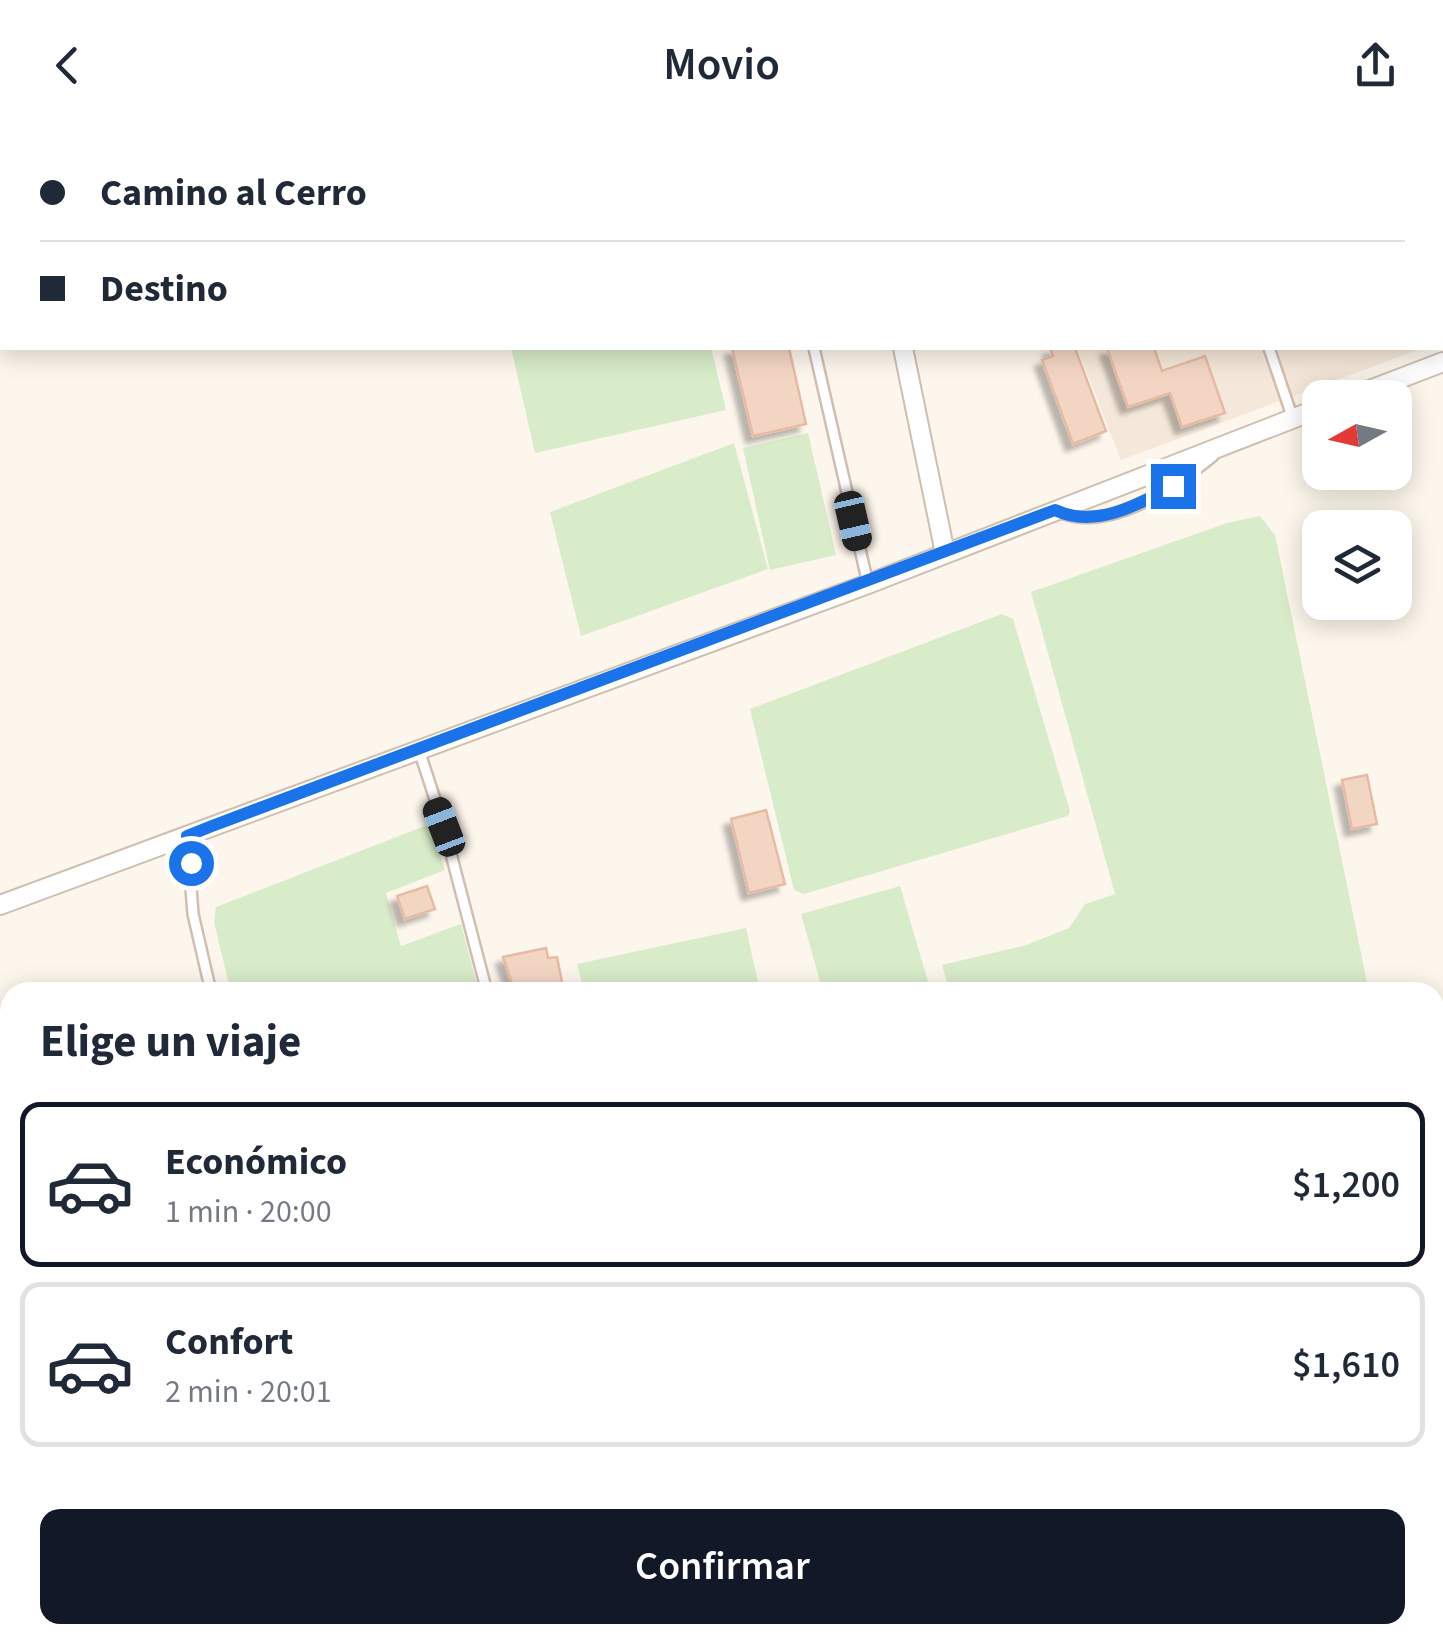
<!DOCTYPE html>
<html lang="es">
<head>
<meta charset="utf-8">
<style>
	body { margin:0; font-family:"Source Sans 3",sans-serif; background:#f2f2f3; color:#1f2937; height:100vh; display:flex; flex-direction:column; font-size:38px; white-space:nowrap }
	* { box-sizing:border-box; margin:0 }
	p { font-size:32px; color:#747a83 }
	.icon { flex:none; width:55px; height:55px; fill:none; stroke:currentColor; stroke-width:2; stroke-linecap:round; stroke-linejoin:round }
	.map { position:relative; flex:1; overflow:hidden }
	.side { position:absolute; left:0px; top:852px; width:1445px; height:662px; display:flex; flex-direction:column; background:#fff; border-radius:30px 30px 0 0; box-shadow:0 5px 25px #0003 }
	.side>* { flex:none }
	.hud { position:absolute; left:0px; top:0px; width:1445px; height:220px; box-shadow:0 5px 25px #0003; display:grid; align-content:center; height:220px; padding:0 40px; background:#fff }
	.needle { width:65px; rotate:262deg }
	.buttons { position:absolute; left:1302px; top:250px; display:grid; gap:20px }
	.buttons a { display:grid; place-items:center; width:110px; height:110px; border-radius:20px; background:#fff; box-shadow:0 5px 25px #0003; font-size:50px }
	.end { position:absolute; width:45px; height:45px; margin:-22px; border:12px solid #1a73e8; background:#fff; box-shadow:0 0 0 5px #fff }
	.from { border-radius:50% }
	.car { position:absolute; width:30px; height:60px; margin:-30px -15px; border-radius:12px; box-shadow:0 0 8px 2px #0007; background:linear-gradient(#222 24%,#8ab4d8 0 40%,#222 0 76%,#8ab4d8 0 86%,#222 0) }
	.hud b { display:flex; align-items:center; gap:35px; height:95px; font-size:38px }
	.hud b+b { border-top:2px solid #e0e1e3 }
	.hud i { width:25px; height:25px; background:#1f2937 }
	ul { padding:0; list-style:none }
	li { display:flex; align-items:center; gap:30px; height:165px; margin:0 20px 15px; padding:0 20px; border:5px solid #e0e1e3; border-radius:20px }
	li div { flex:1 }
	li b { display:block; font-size:38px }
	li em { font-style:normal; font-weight:600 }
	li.active { border-color:#111827 }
	li>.icon { width:90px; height:90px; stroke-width:1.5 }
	h2 { padding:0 40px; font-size:45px; line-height:120px }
	.cta { display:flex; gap:20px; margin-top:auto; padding:20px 40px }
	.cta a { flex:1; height:115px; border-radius:20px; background:#111827; color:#fff; font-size:40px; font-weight:600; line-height:115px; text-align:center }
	header { display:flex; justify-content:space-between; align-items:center; height:130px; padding:0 40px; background:#fff; font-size:45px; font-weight:600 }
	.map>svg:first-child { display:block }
	.residential { fill:#f5e8da }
	.green { fill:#d8ecc9 }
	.building { fill:#f3d5c3; stroke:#e6bba3; stroke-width:2.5; filter:url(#shadow) }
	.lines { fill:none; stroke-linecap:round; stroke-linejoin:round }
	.lane-casing { stroke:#d1beb0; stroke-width:14 }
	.street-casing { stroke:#d1beb0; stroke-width:22 }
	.lane { stroke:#fff; stroke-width:9 }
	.street { stroke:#fff; stroke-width:18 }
	.route { stroke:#1a73e8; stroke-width:12 }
</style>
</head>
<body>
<header><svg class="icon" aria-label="back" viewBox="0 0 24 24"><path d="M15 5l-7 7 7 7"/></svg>Movio<svg class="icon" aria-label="share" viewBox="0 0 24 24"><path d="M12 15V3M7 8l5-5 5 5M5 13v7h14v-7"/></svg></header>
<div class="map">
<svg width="1443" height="1514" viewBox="0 0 1443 1514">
	<defs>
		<filter id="shadow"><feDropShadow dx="-7" dy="7" stdDeviation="2.5" flood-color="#0004"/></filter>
	</defs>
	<rect width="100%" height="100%" fill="#fdf6ec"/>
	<g class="residential">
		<path d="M992 0H1443V210L1442 2Z"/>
		<path d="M1077 218H1423L1121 330Z"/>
	</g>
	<g class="green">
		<path d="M511 218H711L726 280 535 323Z"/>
		<path d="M808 303 836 425 770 440 743 318Z"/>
		<path d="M734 313 768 439 581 506 550 382Z"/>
		<path d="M1260 386 1275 405 1369 862H950L942 835 1026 815 1069 798 1085 774 1115 764 1031 462 1227 393Z"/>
		<path d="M1002 484 1013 489 1070 681 1068 686 804 764 794 760 750 579Z"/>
		<path d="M430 694 445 740 386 763 401 816 461 794 479 862H231L214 792 216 777Z"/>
		<path d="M900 756 931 862H823L801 784Z"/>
		<path d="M746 798 760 862H584L577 834Z"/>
	</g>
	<g class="building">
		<path d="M732 218H789L806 294 753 306Z"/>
		<path d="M1050 218H1075L1106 301 1073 314 1042 230 1053 226Z"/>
		<path d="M1107 218H1154L1162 241 1205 226 1225 283 1182 297 1170 263 1128 277Z"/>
		<path d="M1367 645 1377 694 1352 699 1342 650Z"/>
		<path d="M766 680 785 754 749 763 731 689Z"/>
		<path d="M427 756 435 779 405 789 397 766Z"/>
		<path d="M546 818 548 828 557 827 564 862H515L503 827Z"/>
	</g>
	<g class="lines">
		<g class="lane-casing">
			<g id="lane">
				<path d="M1195 0 1196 2"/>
				<path d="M814 218 868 454"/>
				<path d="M1269 218 1293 289"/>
				<path d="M1061 383C1112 402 1175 357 1213 326"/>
				<path d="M419 620 444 697 487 862"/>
				<path d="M187 706 193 784 211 862"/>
			</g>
		</g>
		<g class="street-casing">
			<g id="street">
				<path d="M858 0 859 2"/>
				<path d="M903 218 945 423"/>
				<path d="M1349 268 1443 232"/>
				<path d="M0 775 868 454 1320 278"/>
			</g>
		</g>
		<use href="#lane" class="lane"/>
		<use href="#street" class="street"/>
	</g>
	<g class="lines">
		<path class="route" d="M191 733 187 706 212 696 1055 380C1095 399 1138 375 1173 356"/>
	</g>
</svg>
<div class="buttons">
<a><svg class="needle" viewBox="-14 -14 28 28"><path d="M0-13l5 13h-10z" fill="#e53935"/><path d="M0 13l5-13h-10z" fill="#747a83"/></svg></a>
<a><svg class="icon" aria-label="layers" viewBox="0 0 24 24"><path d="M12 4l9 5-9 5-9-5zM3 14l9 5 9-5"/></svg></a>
</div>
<i class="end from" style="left:191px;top:733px"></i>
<i class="end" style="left:1173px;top:356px"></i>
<i class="car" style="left:853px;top:391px;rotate:167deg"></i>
<i class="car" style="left:444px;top:697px;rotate:339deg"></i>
<div class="hud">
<b><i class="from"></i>Camino al Cerro</b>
<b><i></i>Destino</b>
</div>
<section class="side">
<h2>Elige un viaje</h2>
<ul>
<li class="active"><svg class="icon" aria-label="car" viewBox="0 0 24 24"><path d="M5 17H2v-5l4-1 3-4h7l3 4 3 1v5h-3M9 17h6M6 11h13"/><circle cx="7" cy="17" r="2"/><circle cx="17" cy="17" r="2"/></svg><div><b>Económico</b><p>1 min · 20:00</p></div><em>$1,200</em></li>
<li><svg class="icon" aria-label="car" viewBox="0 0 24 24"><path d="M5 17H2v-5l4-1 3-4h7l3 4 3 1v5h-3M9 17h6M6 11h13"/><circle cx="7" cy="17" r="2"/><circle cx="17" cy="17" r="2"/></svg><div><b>Confort</b><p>2 min · 20:01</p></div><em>$1,610</em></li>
</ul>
<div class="cta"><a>Confirmar</a></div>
</section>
</div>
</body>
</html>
